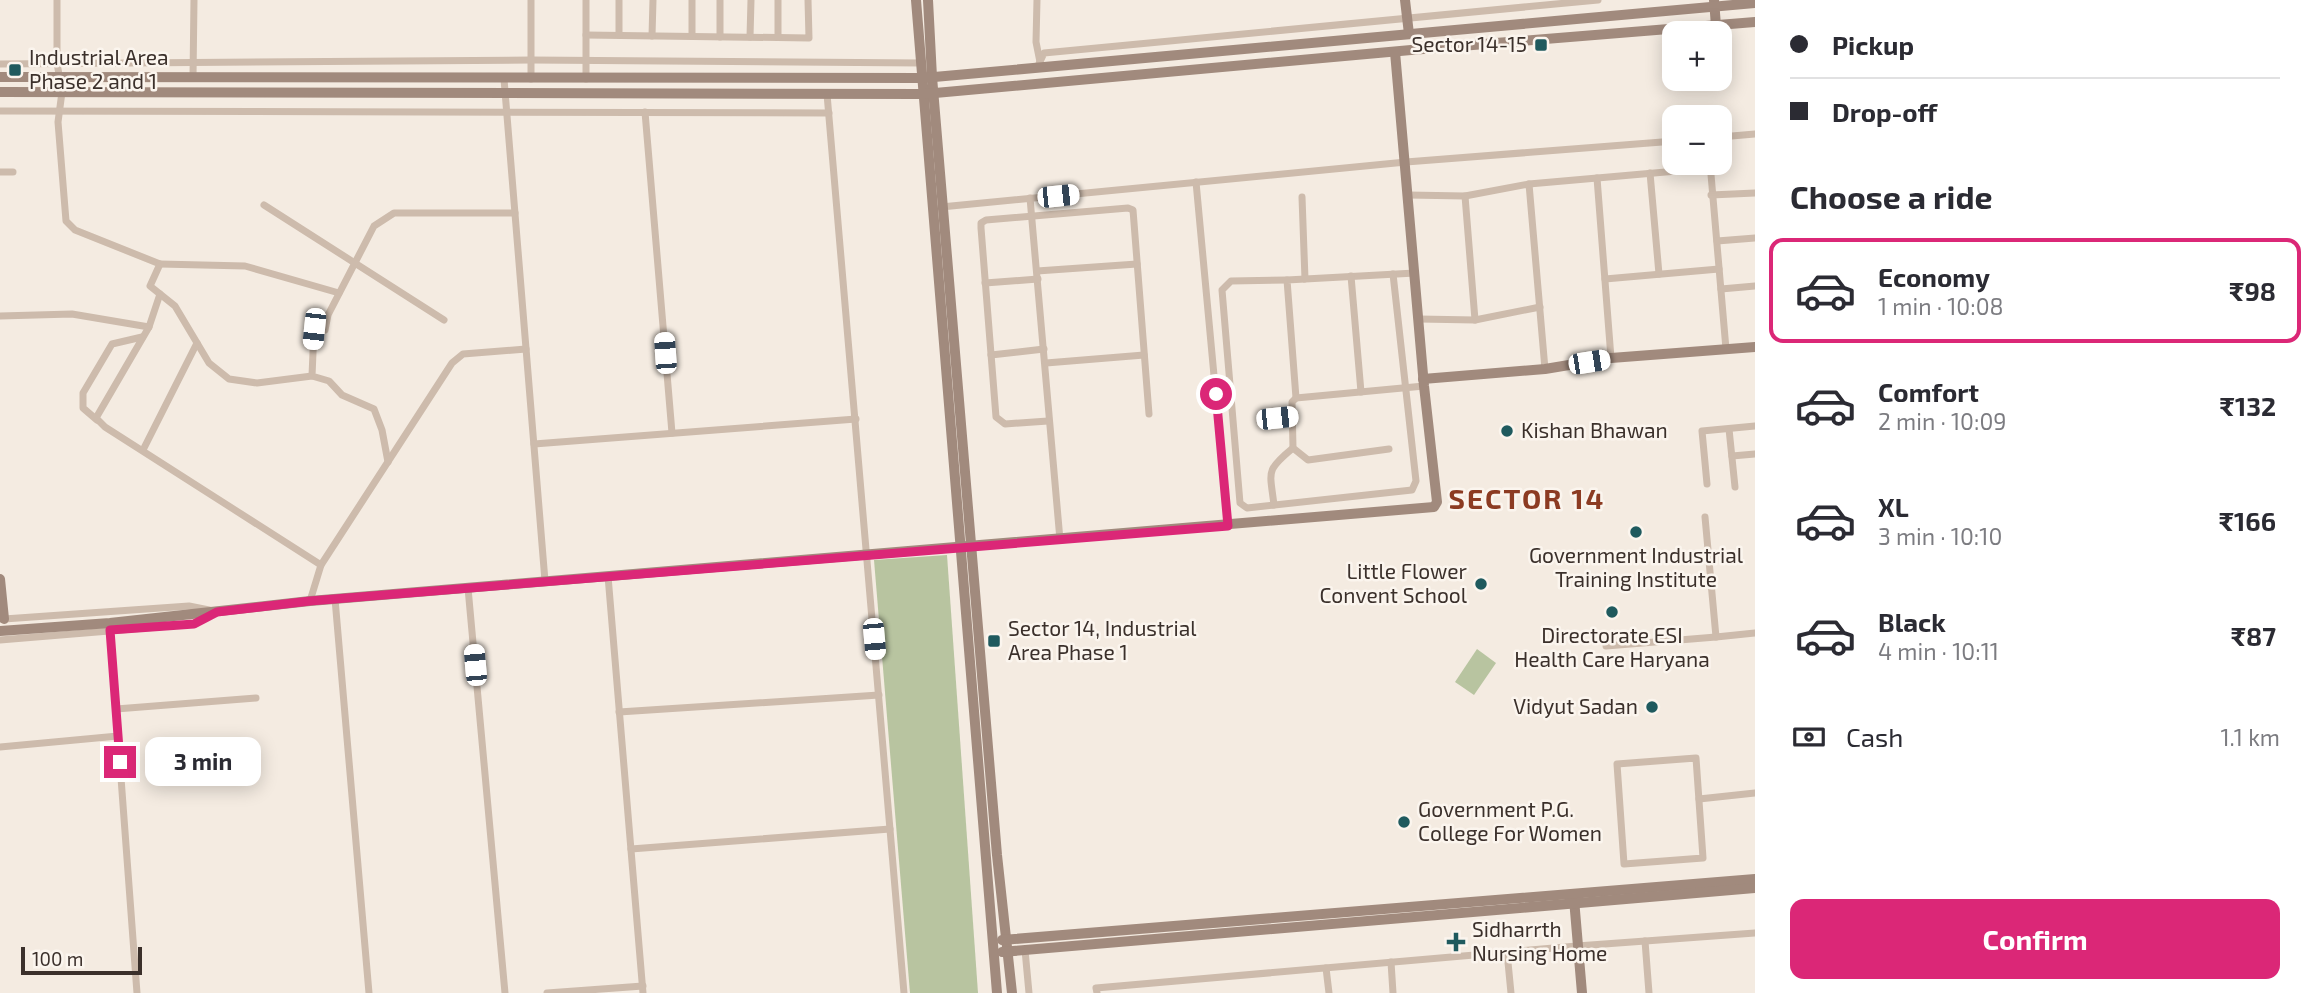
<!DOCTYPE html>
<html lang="en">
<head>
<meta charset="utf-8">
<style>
	body { margin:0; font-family:"Exo 2",sans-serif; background:#f7f7f7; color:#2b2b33; height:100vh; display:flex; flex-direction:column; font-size:26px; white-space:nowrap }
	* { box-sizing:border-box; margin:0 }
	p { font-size:23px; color:#7c7c81 }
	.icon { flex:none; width:38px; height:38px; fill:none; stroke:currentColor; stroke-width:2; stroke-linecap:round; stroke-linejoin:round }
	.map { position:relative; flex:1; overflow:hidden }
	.drawer { display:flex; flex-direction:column; background:#fff; width:560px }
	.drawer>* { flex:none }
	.hud { display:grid; align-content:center; height:154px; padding:0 35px; background:#fff }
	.buttons { position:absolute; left:1662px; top:21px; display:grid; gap:14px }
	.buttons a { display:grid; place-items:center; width:70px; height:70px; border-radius:14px; background:#fff; box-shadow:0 4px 18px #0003; font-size:35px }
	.scale { position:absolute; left:21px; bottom:18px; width:121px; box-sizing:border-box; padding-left:7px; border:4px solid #3b302b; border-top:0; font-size:19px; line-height:24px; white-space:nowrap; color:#3b302b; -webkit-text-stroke:5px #fbf5ee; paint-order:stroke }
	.end { position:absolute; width:32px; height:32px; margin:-16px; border:9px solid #db2777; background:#fff; box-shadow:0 0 0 4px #fff }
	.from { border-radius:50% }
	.bubble { position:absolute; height:49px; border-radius:14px; background:#fff; box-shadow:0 4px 18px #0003; font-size:23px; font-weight:700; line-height:49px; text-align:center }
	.car { position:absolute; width:21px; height:42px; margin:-21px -10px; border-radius:9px; box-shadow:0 0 5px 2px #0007; background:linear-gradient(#fff 24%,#345 0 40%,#fff 0 76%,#345 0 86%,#fff 0) }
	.hud b { display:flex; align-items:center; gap:24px; height:66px; font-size:26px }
	.hud b+b { border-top:2px solid #e1e1e2 }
	.hud i { width:18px; height:18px; background:#2b2b33 }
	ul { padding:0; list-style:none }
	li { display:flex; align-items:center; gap:21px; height:105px; margin:0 14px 10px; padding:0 21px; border:4px solid transparent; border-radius:14px }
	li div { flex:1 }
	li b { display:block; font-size:26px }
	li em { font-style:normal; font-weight:700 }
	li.selected { border-color:#db2777 }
	li>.icon { width:63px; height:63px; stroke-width:1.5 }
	h2 { padding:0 35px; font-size:32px; line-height:84px }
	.pay { display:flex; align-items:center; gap:18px; height:77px; padding:0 35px; font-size:26px }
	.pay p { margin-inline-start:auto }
	.button { display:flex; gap:14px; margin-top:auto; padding:14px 35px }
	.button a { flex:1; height:80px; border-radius:14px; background:#db2777; color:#fff; font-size:28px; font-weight:700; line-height:80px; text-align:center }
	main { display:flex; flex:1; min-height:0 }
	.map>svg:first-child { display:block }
	.green { fill:#b8c4a0 }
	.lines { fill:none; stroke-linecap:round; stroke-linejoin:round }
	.street { stroke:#cdbbac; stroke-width:7 }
	.secondary { stroke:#a18a7d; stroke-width:10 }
	.route { stroke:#db2777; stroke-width:9 }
	.poi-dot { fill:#1f5a5e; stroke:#fbf5ee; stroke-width:2.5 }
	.labels { text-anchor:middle; stroke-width:5; stroke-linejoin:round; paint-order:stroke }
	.poi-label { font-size:21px; fill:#3b302b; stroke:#fbf5ee; text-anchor:start }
	.district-label { font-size:28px; font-weight:bold; letter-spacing:2px; fill:#8c3b22; stroke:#fbf5ee }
</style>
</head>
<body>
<main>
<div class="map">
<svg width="1755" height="993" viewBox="0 0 1755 993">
	<rect width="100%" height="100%" fill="#f4ebe1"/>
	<g class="green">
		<path d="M947 555 978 993H910L874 560Z"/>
		<path d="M1477 649 1496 663 1474 695 1455 682Z"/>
	</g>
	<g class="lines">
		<g class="street">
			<path d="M57 0V63L62 92 58 122 66 221 75 230 160 264 150 286 160 294 149 327 96 418 105 427 321 565 452 363 463 354 526 349"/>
			<path d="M531 0V79"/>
			<path d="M1037 0 1036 42 1040 62"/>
			<path d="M586 35 809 38 808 0"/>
			<path d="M619 35V0"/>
			<path d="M652 36 653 0"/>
			<path d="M692 36V0"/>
			<path d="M720 37V0"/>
			<path d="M750 37 751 0"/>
			<path d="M778 37V0"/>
			<path d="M0 64 531 60 921 63"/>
			<path d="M1037 68 1044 53 1598 0"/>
			<path d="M193 77 194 0"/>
			<path d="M504 79 545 581"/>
			<path d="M586 79V0"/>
			<path d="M827 94 904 993"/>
			<path d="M0 111 829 113"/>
			<path d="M645 112 672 433"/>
			<path d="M1720 137 1755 134"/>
			<path d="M1710 163 1726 349"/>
			<path d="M0 172H13"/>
			<path d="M1650 173 1659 274"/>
			<path d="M1597 178 1611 358"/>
			<path d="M1196 182 1228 526"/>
			<path d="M1529 184 1545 369"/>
			<path d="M1408 195 1465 196 1529 184 1711 168"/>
			<path d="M1711 195 1755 193"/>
			<path d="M1465 196 1475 320"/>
			<path d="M1302 197 1305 279"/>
			<path d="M1030 198 1060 540"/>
			<path d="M264 205 444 320"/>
			<path d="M941 207 1406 162 1675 141"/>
			<path d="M1717 241 1755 238"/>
			<path d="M160 264 245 266 339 293"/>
			<path d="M1037 271 1137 264"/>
			<path d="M1415 273 1287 280 1296 398 1424 386"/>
			<path d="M1351 276 1361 392"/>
			<path d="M1605 279 1719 269"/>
			<path d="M1287 280 1231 281 1222 290 1240 503 1247 508 1412 490 1416 481 1393 274"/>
			<path d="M985 283 1038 279"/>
			<path d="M1721 289 1755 286"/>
			<path d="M160 294 175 306 209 363 229 379 257 383 312 376"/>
			<path d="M0 316 72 314 149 327"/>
			<path d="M1419 319 1475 320 1540 307"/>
			<path d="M991 355 1044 349"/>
			<path d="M1046 363 1144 355"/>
			<path d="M1296 398 1292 402 1293 448 1308 460 1389 449"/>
			<path d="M1261 419 1293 416"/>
			<path d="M97 420 83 408V393L112 344 142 337"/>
			<path d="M1048 421 1005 424 996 417 981 228V223L986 220 1128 208 1133 210 1149 414"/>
			<path d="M1729 429 1735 487"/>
			<path d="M534 444 856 419"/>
			<path d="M143 450 197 343"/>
			<path d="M1732 456 1755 454"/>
			<path d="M388 462 382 430 374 409 342 395 329 381 312 376 314 329 325 330 328 315 374 226 394 213H515"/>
			<path d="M1707 484 1702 431 1755 426"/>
			<path d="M1274 505C1270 471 1265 471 1293 448"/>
			<path d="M1705 517 1716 637 1755 633"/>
			<path d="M608 576 643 993"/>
			<path d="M468 588 505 993"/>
			<path d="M335 599 369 993"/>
			<path d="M310 601 321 565"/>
			<path d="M4 619 189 606 209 610"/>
			<path d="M110 630 137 993"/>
			<path d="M0 640 194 624 213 614"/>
			<path d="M1606 646 1716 637"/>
			<path d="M116 709 256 698"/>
			<path d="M619 712 879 695"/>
			<path d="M0 747 118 736"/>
			<path d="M1696 758 1703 858 1624 864 1617 764Z"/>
			<path d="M1699 799 1755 793"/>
			<path d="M631 849 890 829"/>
			<path d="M1645 941 1649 993"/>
			<path d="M1025 950 1029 993"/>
			<path d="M1507 952 1511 993"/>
			<path d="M1391 962 1393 993"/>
			<path d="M1326 968 1329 993"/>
			<path d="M547 993 643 986"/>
			<path d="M1097 993 1096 988 1577 946 1755 933"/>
		</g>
		<g class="secondary">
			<path d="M916 0 997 993"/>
			<path d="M928 0 932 77 997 855 1012 993"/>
			<path d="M1405 0 1409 34"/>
			<path d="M1714 0 1716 26"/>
			<path d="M0 77 923 78 1755 3"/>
			<path d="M0 92 924 94 1411 50 1755 22"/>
			<path d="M1423 379 1545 369 1611 358 1755 347"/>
			<path d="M0 579 4 619"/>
			<path d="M0 631 110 623 310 601 1434 507 1437 502 1424 386 1395 52"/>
			<path d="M1574 899 1582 993"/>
			<path d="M1002 940 1755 879"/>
			<path d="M1002 952 1755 888"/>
		</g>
	</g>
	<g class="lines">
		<path class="route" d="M120 762 110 630 194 624 217 612 310 601 1228 526 1216 394"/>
	</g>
	<g class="poi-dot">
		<rect x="1534" y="38" width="14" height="14" rx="3.5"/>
		<rect x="8" y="63" width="14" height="14" rx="3.5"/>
		<circle cx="1507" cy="431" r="7"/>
		<circle cx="1636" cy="532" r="7"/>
		<circle cx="1481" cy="584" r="7"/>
		<circle cx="1612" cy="612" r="7"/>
		<rect x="987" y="634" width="14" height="14" rx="3.5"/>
		<circle cx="1652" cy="707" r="7"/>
		<circle cx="1404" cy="822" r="7"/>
		<path d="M1452.5 931.5h7v7h7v7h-7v7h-7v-7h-7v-7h7z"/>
	</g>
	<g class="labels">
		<g class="poi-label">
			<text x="1527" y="52" text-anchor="end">Sector 14-15</text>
			<text x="29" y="65">Industrial Area<tspan x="29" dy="24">Phase 2 and 1</tspan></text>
			<text x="1521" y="438">Kishan Bhawan</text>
			<text x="1636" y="563" text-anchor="middle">Government Industrial<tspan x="1636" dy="24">Training Institute</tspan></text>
			<text x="1467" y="579" text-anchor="end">Little Flower<tspan x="1467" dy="24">Convent School</tspan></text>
			<text x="1008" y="636">Sector 14, Industrial<tspan x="1008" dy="24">Area Phase 1</tspan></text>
			<text x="1612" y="643" text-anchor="middle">Directorate ESI<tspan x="1612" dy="24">Health Care Haryana</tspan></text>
			<text x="1638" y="714" text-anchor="end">Vidyut Sadan</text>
			<text x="1418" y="817">Government P.G.<tspan x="1418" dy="24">College For Women</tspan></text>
			<text x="1472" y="937">Sidharrth<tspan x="1472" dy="24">Nursing Home</tspan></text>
		</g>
		<g class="district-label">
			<text x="1527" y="509">SECTOR 14</text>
		</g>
	</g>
</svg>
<div class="buttons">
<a>+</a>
<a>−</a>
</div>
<div class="scale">100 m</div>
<i class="end from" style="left:1216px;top:394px"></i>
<i class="end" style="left:120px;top:762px"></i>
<div class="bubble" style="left:145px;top:737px;width:116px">3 min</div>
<i class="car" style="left:1058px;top:196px;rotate:84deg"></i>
<i class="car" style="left:314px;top:329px;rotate:186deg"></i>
<i class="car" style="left:665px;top:353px;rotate:356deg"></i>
<i class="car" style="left:1589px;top:362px;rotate:81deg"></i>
<i class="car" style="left:1277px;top:418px;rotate:84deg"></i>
<i class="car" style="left:874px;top:639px;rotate:175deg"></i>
<i class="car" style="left:475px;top:665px;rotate:355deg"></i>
</div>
<section class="drawer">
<div class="hud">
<b><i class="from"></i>Pickup</b>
<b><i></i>Drop-off</b>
</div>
<h2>Choose a ride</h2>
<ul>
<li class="selected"><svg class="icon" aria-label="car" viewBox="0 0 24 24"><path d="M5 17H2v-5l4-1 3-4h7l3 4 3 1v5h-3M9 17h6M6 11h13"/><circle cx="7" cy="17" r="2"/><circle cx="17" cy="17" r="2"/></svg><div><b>Economy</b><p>1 min · 10:08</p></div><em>₹98</em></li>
<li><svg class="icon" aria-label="car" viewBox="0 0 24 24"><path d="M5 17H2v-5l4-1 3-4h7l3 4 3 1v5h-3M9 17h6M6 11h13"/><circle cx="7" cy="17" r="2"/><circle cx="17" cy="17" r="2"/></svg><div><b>Comfort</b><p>2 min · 10:09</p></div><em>₹132</em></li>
<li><svg class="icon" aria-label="car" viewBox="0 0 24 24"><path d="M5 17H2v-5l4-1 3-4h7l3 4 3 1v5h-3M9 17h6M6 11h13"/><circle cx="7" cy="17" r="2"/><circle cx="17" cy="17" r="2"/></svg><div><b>XL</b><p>3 min · 10:10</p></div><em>₹166</em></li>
<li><svg class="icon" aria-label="car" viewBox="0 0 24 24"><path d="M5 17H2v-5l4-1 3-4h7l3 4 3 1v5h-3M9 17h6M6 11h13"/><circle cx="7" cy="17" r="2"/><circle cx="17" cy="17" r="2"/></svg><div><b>Black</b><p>4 min · 10:11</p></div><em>₹87</em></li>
</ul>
<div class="pay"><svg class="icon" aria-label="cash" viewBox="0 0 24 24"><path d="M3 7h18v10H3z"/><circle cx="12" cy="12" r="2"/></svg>Cash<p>1.1 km</p></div>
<div class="button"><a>Confirm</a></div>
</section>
</main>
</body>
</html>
